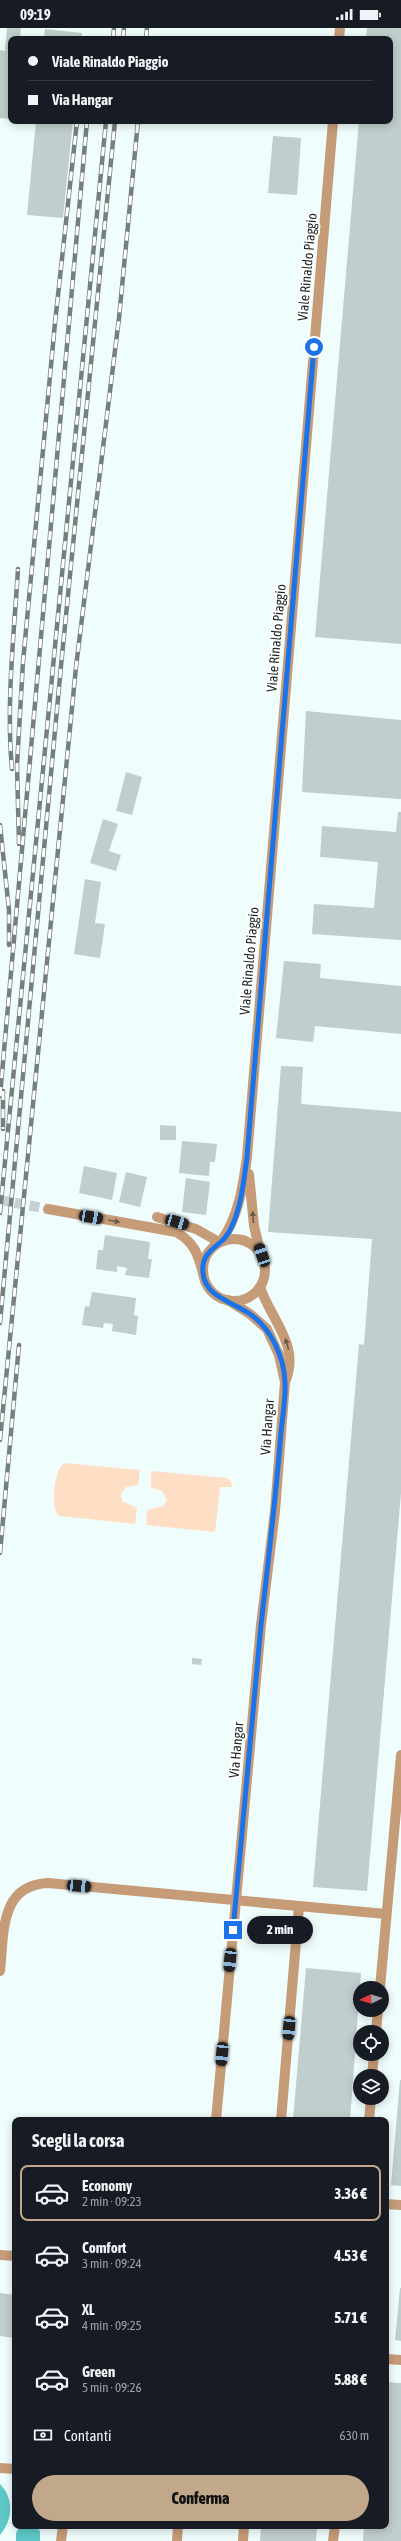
<!DOCTYPE html>
<html lang="it">
<head>
<meta charset="utf-8">
<style>
	body { margin:0; font-family:"Asap Condensed",sans-serif; background:#20242c; color:#f1f3f6; height:100vh; display:flex; flex-direction:column; font-size:15px; white-space:nowrap }
	* { box-sizing:border-box; margin:0 }
	p { font-size:13px; color:#9ea1a6 }
	.icon { flex:none; width:22px; height:22px; fill:none; stroke:currentColor; stroke-width:2; stroke-linecap:round; stroke-linejoin:round }
	.map { position:relative; flex:1; overflow:hidden }
	.details { position:absolute; left:12px; top:2089px; width:377px; height:412px; display:flex; flex-direction:column; background:#171b24; border-radius:8px; box-shadow:0 2px 10px #0003 }
	.details>* { flex:none }
	.banner { position:absolute; left:8px; top:8px; width:385px; height:88px; border-radius:8px; box-shadow:0 2px 10px #0003; display:grid; align-content:center; height:88px; padding:0 20px; background:#171b24 }
	.needle { width:26px; rotate:265deg }
	.fabs { position:absolute; left:353px; top:1953px; display:grid; gap:8px }
	.fabs a { display:grid; place-items:center; width:36px; height:36px; border-radius:50%; background:#171b24; box-shadow:0 2px 10px #0003; font-size:20px }
	.end { position:absolute; width:18px; height:18px; margin:-9px; border:5px solid #1a73e8; background:#fff; box-shadow:0 0 0 2px #fff }
	.from { border-radius:50% }
	.bubble { position:absolute; height:28px; border-radius:14px; background:#171b24; box-shadow:0 2px 10px #0003; font-size:13px; font-weight:800; line-height:28px; text-align:center }
	.car { position:absolute; width:12px; height:24px; margin:-12px -6px; border-radius:5px; box-shadow:0 0 3px 1px #0007; background:linear-gradient(#222 24%,#8ab4d8 0 40%,#222 0 76%,#8ab4d8 0 86%,#222 0) }
	.banner b { display:flex; align-items:center; gap:14px; height:38px; font-size:15px }
	.banner b+b { border-top:1px solid #363941 }
	.banner i { width:10px; height:10px; background:#f1f3f6 }
	ul { padding:0; list-style:none }
	li { display:flex; align-items:center; gap:12px; height:56px; margin:0 8px 6px; padding:0 12px; border:2px solid transparent; border-radius:8px }
	li div { flex:1 }
	li b { display:block; font-size:15px }
	li em { font-style:normal; font-weight:800 }
	li.current { border-color:#c2a88b }
	li>.icon { width:36px; height:36px; stroke-width:1.5 }
	h2 { padding:0 20px; font-size:18px; line-height:48px }
	.pay { display:flex; align-items:center; gap:10px; height:44px; padding:0 20px; font-size:15px }
	.pay p { margin-inline-start:auto }
	.button { display:flex; gap:8px; margin-top:auto; padding:8px 20px }
	.button a { flex:1; height:46px; border-radius:24px; background:#c2a88b; color:#111; font-size:16px; font-weight:800; line-height:46px; text-align:center }
	.status { display:flex; justify-content:space-between; align-items:center; height:28px; padding:0 20px; background:#171b24; direction:ltr }
	.status svg { height:11px; fill:currentColor }
	.map>svg:first-child { display:block }
	.green { fill:#fedfc5 }
	.water { fill:#5ec8c8 }
	.building { fill:#c0cecd }
	.lines { fill:none; stroke-linecap:round; stroke-linejoin:round }
	.minor-tunnel { stroke:#c5d2d1; stroke-width:10; stroke-dasharray:10 5; stroke-linecap:butt }
	.service { stroke:#c69b77; stroke-width:10 }
	.minor { stroke:#c69b77; stroke-width:10 }
	.tertiary { stroke:#c69b77; stroke-width:10 }
	.rail-casing { stroke:#767f7e; stroke-width:4.5 }
	.rail { stroke:#fff; stroke-width:3; stroke-dasharray:9; stroke-linecap:butt }
	.oneway { fill:#6a5a49 }
	.route { stroke:#1a73e8; stroke-width:5 }
	.labels { text-anchor:middle; stroke-width:4; stroke-linejoin:round; paint-order:stroke }
	.street-label { font-size:14px; fill:#1f2524; stroke:#fff }
</style>
</head>
<body>
<div class="status"><b>09:19</b><svg viewBox="0 0 49 12"><path d="M0 12V9h3v3zM5 12V6h3v6zM10 12V3h3v9zM15 12V0h3v12zM26 1h20v11H26zM47 4h2v5h-2z"/></svg></div>
<div class="map">
<svg width="401" height="2513" viewBox="0 0 401 2513">
	<rect width="100%" height="100%" fill="#effdfc"/>
	<g class="green">
		<path d="M64 1435 140 1442 138 1457 126 1459 121 1466 122 1473 137 1480 135 1496 59 1488C50 1480 54 1442 64 1435Z"/>
		<path d="M151 1443 227 1450 231 1453 232 1459H220L215 1504 146 1497 147 1482 163 1478 167 1472 162 1463 151 1459Z"/>
	</g>
	<g class="water">
		<path d="M0 2456C14 2470 13 2492 0 2507Z"/>
		<path d="M20 2498H36L40 2503V2513H16V2505Z"/>
	</g>
	<g class="building">
		<path d="M7 0H21L20 11H11L9 91 0 90V22L5 23Z"/>
		<path d="M367 0H401V616L315 609 359 93H390V11H366Z"/>
		<path d="M45 1 82 5 81 11H44Z"/>
		<path d="M36 93H73L63 190 27 187Z"/>
		<path d="M273 108 301 110 297 167 268 165Z"/>
		<path d="M306 683 401 692V771L302 764Z"/>
		<path d="M126 744 142 749 132 787 116 783Z"/>
		<path d="M398 784H401V912L312 906 314 876 374 880 378 834 320 829 322 798 396 804Z"/>
		<path d="M103 791 118 796 109 823 121 827 116 843 90 835Z"/>
		<path d="M85 851 101 854 95 895 105 896 100 930 74 926Z"/>
		<path d="M284 933 321 936 320 950 401 958V1006L315 998 313 1014 276 1010Z"/>
		<path d="M281 1038 303 1039 301 1076 401 1084V1465L367 1863 313 1859 359 1316 364 1317 372 1211 268 1204Z"/>
		<path d="M160 1097 176 1098V1112H160Z"/>
		<path d="M182 1113 217 1116 215 1134H210L209 1148 179 1145Z"/>
		<path d="M84 1138 117 1145 112 1172 79 1165Z"/>
		<path d="M126 1144 147 1149 140 1179 119 1174Z"/>
		<path d="M186 1150 210 1154 206 1187 182 1184Z"/>
		<path d="M105 1207 150 1214 148 1231H152L149 1250 125 1247 127 1240 117 1238V1244L96 1241 98 1222H103Z"/>
		<path d="M92 1264 136 1270 134 1287 138 1288 136 1307 112 1303 113 1296 104 1295 103 1300 82 1297 85 1278 89 1279Z"/>
		<path d="M192 1630 202 1631 201 1637 192 1636Z"/>
		<path d="M306 1940 361 1945 350 2092H293Z"/>
		<path d="M400 2052H401V2158L391 2157Z"/>
		<path d="M400 2260H401V2313L395 2312Z"/>
		<path d="M0 2265 15 2267V2310L0 2308Z"/>
		<path d="M386 2354 401 2355V2513H363L364 2498H386Z"/>
		<path d="M261 2498H317L316 2513H260Z"/>
	</g>
	<g class="lines">
		<path class="minor-tunnel" d="M0 1172 48 1181"/>
		<g class="service">
			<path d="M157 1189 196 1201 219 1214"/>
			<path d="M0 1943C4 1904 0 1857 48 1855L386 1886"/>
			<path d="M380 1960 401 1727"/>
			<path d="M376 2004 378 1982"/>
			<path d="M372 2048 374 2026"/>
			<path d="M281 2092 299 1878"/>
			<path d="M369 2092 371 2070"/>
			<path d="M386 2176 401 2177"/>
			<path d="M0 2227 15 2228"/>
			<path d="M386 2331 401 2332"/>
			<path d="M0 2440 15 2441"/>
			<path d="M61 2513 63 2498"/>
			<path d="M243 2513 244 2498"/>
			<path d="M333 2513 335 2498"/>
		</g>
		<path class="minor" d="M48 1181 176 1204C194 1214 198 1226 203 1245"/>
		<g class="tertiary">
			<path d="M339 11 340 0"/>
			<path d="M249 1146 254 1198 260 1223"/>
			<circle cx="234" cy="1242" r="31"/>
			<path d="M222 1212C239 1187 243 1158 247 1129L333 93"/>
			<path d="M260 1259C271 1292 301 1318 285 1354"/>
			<path d="M216 2092 261 1597 275 1483 285 1354 279 1327 267 1301 250 1286 228 1272"/>
			<path d="M177 2513 178 2498"/>
		</g>
		<g class="rail-casing">
			<g id="rail">
				<path d="M113 11 114 0"/>
				<path d="M123 11 124 0"/>
				<path d="M146 11 147 0"/>
				<path d="M12 741C6 675 14 607 18 541"/>
				<path d="M0 797 9 882V917"/>
				<path d="M19 816 17 737 23 634 55 295 77 93"/>
				<path d="M3 1063V1101"/>
				<path d="M0 1068 87 93"/>
				<path d="M0 1185 106 93"/>
				<path d="M0 1295 61 638 115 93"/>
				<path d="M0 1412 76 639 119 290 138 93"/>
				<path d="M0 1525 19 1317"/>
			</g>
		</g>
		<use href="#rail" class="rail"/>
	</g>
	<defs><path id="oneway-solid" d="M-6-.8H1V-3.2L6.5 0L1 3.2V.8H-6Z"/></defs>
	<g class="oneway">
		<use href="#oneway-solid" transform="translate(253 1189) rotate(-94)"/>
		<use href="#oneway-solid" transform="translate(114 1193) rotate(10)"/>
		<use href="#oneway-solid" transform="translate(287 1316) rotate(-106)"/>
	</g>
	<g class="lines">
		<path class="route" d="M233 1902C243 1800 251 1698 261 1597 268 1536 275 1476 280 1416 281 1396 286 1374 285 1354 284 1328 271 1301 250 1286 233 1274 205 1269 203 1245 201 1227 212 1222 223 1212 240 1194 244 1152 247 1129L314 319"/>
	</g>
	<g class="labels">
		<g class="street-label">
			<text transform="translate(307 239) rotate(-85)" y="5">Viale Rinaldo Piaggio</text>
			<text transform="translate(276 610) rotate(-85)" y="5">Viale Rinaldo Piaggio</text>
			<text transform="translate(249 933) rotate(-85)" y="5">Viale Rinaldo Piaggio</text>
			<text transform="translate(267 1399) rotate(-86)" y="5">Via Hangar</text>
			<text transform="translate(236 1722) rotate(-85)" y="5">Via Hangar</text>
		</g>
	</g>
</svg>
<div class="fabs">
<a><svg class="needle" viewBox="-14 -14 28 28"><path d="M0-13l5 13h-10z" fill="#e53935"/><path d="M0 13l5-13h-10z" fill="#9ea1a6"/></svg></a>
<a><svg class="icon" aria-label="locate" viewBox="0 0 24 24"><circle cx="12" cy="12" r="6"/><path d="M12 2v4M12 18v4M2 12h4M18 12h4"/></svg></a>
<a><svg class="icon" aria-label="layers" viewBox="0 0 24 24"><path d="M12 4l9 5-9 5-9-5zM3 14l9 5 9-5"/></svg></a>
</div>
<i class="end from" style="left:314px;top:319px"></i>
<i class="end" style="left:233px;top:1902px"></i>
<div class="bubble" style="left:247px;top:1888px;width:66px">2 min</div>
<i class="car" style="left:91px;top:1189px;rotate:100deg"></i>
<i class="car" style="left:177px;top:1194px;rotate:106deg"></i>
<i class="car" style="left:262px;top:1227px;rotate:341deg"></i>
<i class="car" style="left:79px;top:1858px;rotate:95deg"></i>
<i class="car" style="left:230px;top:1932px;rotate:186deg"></i>
<i class="car" style="left:289px;top:2000px;rotate:185deg"></i>
<i class="car" style="left:222px;top:2026px;rotate:185deg"></i>
<div class="banner">
<b><i class="from"></i>Viale Rinaldo Piaggio</b>
<b><i></i>Via Hangar</b>
</div>
<section class="details">
<h2>Scegli la corsa</h2>
<ul>
<li class="current"><svg class="icon" aria-label="car" viewBox="0 0 24 24"><path d="M5 17H2v-5l4-1 3-4h7l3 4 3 1v5h-3M9 17h6M6 11h13"/><circle cx="7" cy="17" r="2"/><circle cx="17" cy="17" r="2"/></svg><div><b>Economy</b><p>2 min · 09:23</p></div><em>3.36 €</em></li>
<li><svg class="icon" aria-label="car" viewBox="0 0 24 24"><path d="M5 17H2v-5l4-1 3-4h7l3 4 3 1v5h-3M9 17h6M6 11h13"/><circle cx="7" cy="17" r="2"/><circle cx="17" cy="17" r="2"/></svg><div><b>Comfort</b><p>3 min · 09:24</p></div><em>4.53 €</em></li>
<li><svg class="icon" aria-label="car" viewBox="0 0 24 24"><path d="M5 17H2v-5l4-1 3-4h7l3 4 3 1v5h-3M9 17h6M6 11h13"/><circle cx="7" cy="17" r="2"/><circle cx="17" cy="17" r="2"/></svg><div><b>XL</b><p>4 min · 09:25</p></div><em>5.71 €</em></li>
<li><svg class="icon" aria-label="car" viewBox="0 0 24 24"><path d="M5 17H2v-5l4-1 3-4h7l3 4 3 1v5h-3M9 17h6M6 11h13"/><circle cx="7" cy="17" r="2"/><circle cx="17" cy="17" r="2"/></svg><div><b>Green</b><p>5 min · 09:26</p></div><em>5.88 €</em></li>
</ul>
<div class="pay"><svg class="icon" aria-label="cash" viewBox="0 0 24 24"><path d="M3 7h18v10H3z"/><circle cx="12" cy="12" r="2"/></svg>Contanti<p>630 m</p></div>
<div class="button"><a>Conferma</a></div>
</section>
</div>
</body>
</html>
